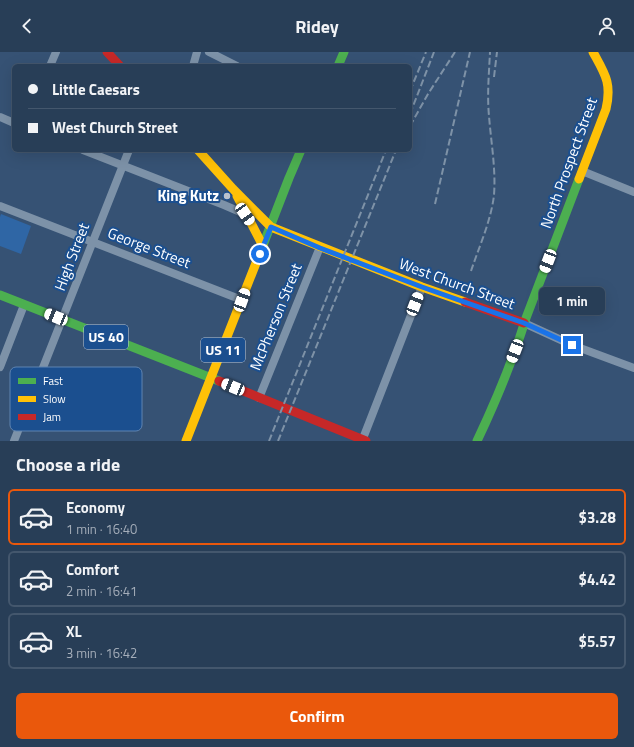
<!DOCTYPE html>
<html lang="en">
<head>
<meta charset="utf-8">
<style>
	body { margin:0; font-family:"Titillium Web",sans-serif; background:#344961; color:#f1f3f6; height:100vh; display:flex; flex-direction:column; font-size:15px; white-space:nowrap }
	* { box-sizing:border-box; margin:0 }
	p { font-size:13px; color:#a5aeba }
	.icon { flex:none; width:22px; height:22px; fill:none; stroke:currentColor; stroke-width:2; stroke-linecap:round; stroke-linejoin:round }
	.map { position:relative; height:389px; overflow:hidden }
	.drawer { display:flex; flex-direction:column; background:#283e57; flex:1 }
	.drawer>* { flex:none }
	.banner { position:absolute; left:12px; top:12px; width:400px; height:88px; border-radius:6px; box-shadow:0 4px 16px #0002,0 0 0 1px #44576d; display:grid; align-content:center; height:88px; padding:0 16px; background:#283e57 }
	.end { position:absolute; width:18px; height:18px; margin:-9px; border:5px solid #1a73e8; background:#fff; box-shadow:0 0 0 2px #fff }
	.from { border-radius:50% }
	.bubble { position:absolute; height:28px; border-radius:6px; background:#283e57; box-shadow:0 4px 16px #0002,0 0 0 1px #44576d; font-size:13px; font-weight:700; line-height:28px; text-align:center }
	.car { position:absolute; width:12px; height:24px; margin:-12px -6px; border-radius:5px; box-shadow:0 0 3px 1px #0007; background:linear-gradient(#fff 24%,#345 0 40%,#fff 0 76%,#345 0 86%,#fff 0) }
	.banner b { display:flex; align-items:center; gap:14px; height:38px; font-size:15px }
	.banner b+b { border-top:1px solid #44576d }
	.banner i { width:10px; height:10px; background:#f1f3f6 }
	ul { padding:0; list-style:none }
	li { display:flex; align-items:center; gap:12px; height:56px; margin:0 8px 6px; padding:0 8px; border:2px solid #44576d; border-radius:6px }
	li div { flex:1 }
	li b { display:block; font-size:15px }
	li em { font-style:normal; font-weight:700 }
	li.current { border-color:#ea580c }
	li>.icon { width:36px; height:36px; stroke-width:1.5 }
	h2 { padding:0 16px; font-size:18px; line-height:48px }
	.action { display:flex; gap:8px; margin-top:auto; padding:8px 16px }
	.action a { flex:1; height:46px; border-radius:6px; background:#ea580c; color:#fff; font-size:16px; font-weight:700; line-height:46px; text-align:center }
	header { display:flex; justify-content:space-between; align-items:center; height:52px; padding:0 16px; background:#283e57; font-size:18px; font-weight:700 }
	.map>svg:first-child { display:block }
	.green { fill:#2f66a5 }
	.lines { fill:none; stroke-linecap:round; stroke-linejoin:round }
	.street { stroke:#7d92a8; stroke-width:8 }
	.fast { stroke:#4caf50; stroke-width:9 }
	.slow { stroke:#ffc107; stroke-width:9 }
	.jam { stroke:#c62828; stroke-width:9 }
	.rail { stroke:#7e92a7; stroke-width:2; stroke-dasharray:7 3; stroke-linecap:butt }
	.route { stroke:#1a73e8; stroke-width:5 }
	.poi-dot { fill:#b9c2ce; stroke:#1b4f8f; stroke-width:1.5 }
	.labels { text-anchor:middle; stroke-width:4; stroke-linejoin:round; paint-order:stroke }
	.shield { fill:#1b4f8f; stroke:#bbcadd; stroke-width:1 }
	.shield-label { font-size:14px; font-weight:bold; fill:#fff }
	.street-label { font-size:15px; fill:#fff; stroke:#1b4f8f }
	.poi-label { font-size:15px; font-weight:bold; fill:#fff; stroke:#1b4f8f; text-anchor:end }
	.key { fill:#1b4f8f; stroke:#5f84b1; stroke-width:1 }
	.key-label { font-size:11px; fill:#fff }
</style>
</head>
<body>
<header><svg class="icon" aria-label="back" viewBox="0 0 24 24"><path d="M15 5l-7 7 7 7"/></svg>Ridey<svg class="icon" aria-label="person" viewBox="0 0 24 24"><circle cx="12" cy="8" r="4"/><path d="M4 21q1-7 8-7t8 7"/></svg></header>
<div class="map">
<svg width="634" height="389" viewBox="0 0 634 389">
	<rect width="100%" height="100%" fill="#365274"/>
	<path class="green" d="M1 162 31 174 21 202 0 194V165Z"/>
	<g class="lines">
		<g class="street">
			<path d="M209 0 237 14"/>
			<path d="M50 14 56 0"/>
			<path d="M193 14 197 0"/>
			<path d="M0 65 14 71"/>
			<path d="M83 98 224 153 245 162"/>
			<path d="M582 119 634 140"/>
			<path d="M0 154 242 248"/>
			<path d="M524 271 572 293 634 316"/>
			<path d="M0 315 24 253"/>
			<path d="M259 346 320 195"/>
			<path d="M14 389 129 98"/>
			<path d="M362 389 422 235"/>
		</g>
		<g class="fast">
			<path d="M338 14 344 0"/>
			<path d="M258 206 289 126 301 98"/>
			<path d="M0 243 219 329"/>
			<path d="M477 389C496 349 513 308 526 266L579 127"/>
		</g>
		<g class="slow">
			<path d="M198 98 233 137 271 175 422 235 465 250"/>
			<path d="M579 127 606 57C612 31 605 22 593 0"/>
			<path d="M237 144 263 194"/>
			<path d="M186 389 258 206"/>
		</g>
		<g class="jam">
			<path d="M107 0 120 14"/>
			<path d="M465 250 524 271"/>
			<path d="M219 329 366 389"/>
		</g>
		<g class="rail">
			<path d="M494 25 497 0"/>
			<path d="M410 39 426 0"/>
			<path d="M410 62 434 0"/>
			<path d="M410 74 428 42 455 0"/>
			<path d="M435 152 470 0"/>
			<path d="M471 219C479 195 491 169 494 143 496 117 491 90 489 64 487 43 489 21 490 0"/>
			<path d="M269 389 386 98"/>
			<path d="M278 389 396 98"/>
		</g>
	</g>
	<g class="lines">
		<path class="route" d="M260 202 271 175 320 196 422 235 524 271 572 293"/>
	</g>
	<circle class="poi-dot" cx="227" cy="144" r="4"/>
	<g class="labels">
		<g class="shield">
			<rect x="84" y="273" width="44" height="24" rx="3"/>
			<rect x="201" y="286" width="44" height="24" rx="3"/>
		</g>
		<g class="shield-label">
			<text x="106" y="290">US 40</text>
			<text x="223" y="303">US 11</text>
		</g>
		<g class="street-label">
			<text transform="translate(569 111) rotate(-70)" y="5">North Prospect Street</text>
			<text transform="translate(149 196) rotate(21)" y="5">George Street</text>
			<text transform="translate(72 205) rotate(-69)" y="5">High Street</text>
			<text transform="translate(457 232) rotate(20)" y="5">West Church Street</text>
			<text transform="translate(276 265) rotate(-68)" y="5">McPherson Street</text>
		</g>
		<g class="poi-label">
			<text x="219" y="149">King Kutz</text>
		</g>
	</g>
	<rect x="10" y="315" width="132" height="64" rx="6" class="key"/>
	<rect x="18" y="326" width="18" height="6" fill="#4caf50"/>
	<rect x="18" y="344" width="18" height="6" fill="#ffc107"/>
	<rect x="18" y="362" width="18" height="6" fill="#c62828"/>
	<g class="key-label">
		<text x="43" y="333">Fast</text>
		<text x="43" y="351">Slow</text>
		<text x="43" y="369">Jam</text>
	</g>
</svg>
<i class="end from" style="left:260px;top:202px"></i>
<i class="end" style="left:572px;top:293px"></i>
<div class="bubble" style="left:539px;top:235px;width:66px">1 min</div>
<i class="car" style="left:245px;top:162px;rotate:146deg"></i>
<i class="car" style="left:548px;top:209px;rotate:201deg"></i>
<i class="car" style="left:242px;top:248px;rotate:20deg"></i>
<i class="car" style="left:415px;top:252px;rotate:21deg"></i>
<i class="car" style="left:56px;top:265px;rotate:292deg"></i>
<i class="car" style="left:515px;top:299px;rotate:201deg"></i>
<i class="car" style="left:233px;top:335px;rotate:292deg"></i>
<div class="banner">
<b><i class="from"></i>Little Caesars</b>
<b><i></i>West Church Street</b>
</div>
</div>
<section class="drawer">
<h2>Choose a ride</h2>
<ul>
<li class="current"><svg class="icon" aria-label="car" viewBox="0 0 24 24"><path d="M5 17H2v-5l4-1 3-4h7l3 4 3 1v5h-3M9 17h6M6 11h13"/><circle cx="7" cy="17" r="2"/><circle cx="17" cy="17" r="2"/></svg><div><b>Economy</b><p>1 min · 16:40</p></div><em>$3.28</em></li>
<li><svg class="icon" aria-label="car" viewBox="0 0 24 24"><path d="M5 17H2v-5l4-1 3-4h7l3 4 3 1v5h-3M9 17h6M6 11h13"/><circle cx="7" cy="17" r="2"/><circle cx="17" cy="17" r="2"/></svg><div><b>Comfort</b><p>2 min · 16:41</p></div><em>$4.42</em></li>
<li><svg class="icon" aria-label="car" viewBox="0 0 24 24"><path d="M5 17H2v-5l4-1 3-4h7l3 4 3 1v5h-3M9 17h6M6 11h13"/><circle cx="7" cy="17" r="2"/><circle cx="17" cy="17" r="2"/></svg><div><b>XL</b><p>3 min · 16:42</p></div><em>$5.57</em></li>
</ul>
<div class="action"><a>Confirm</a></div>
</section>
</body>
</html>
